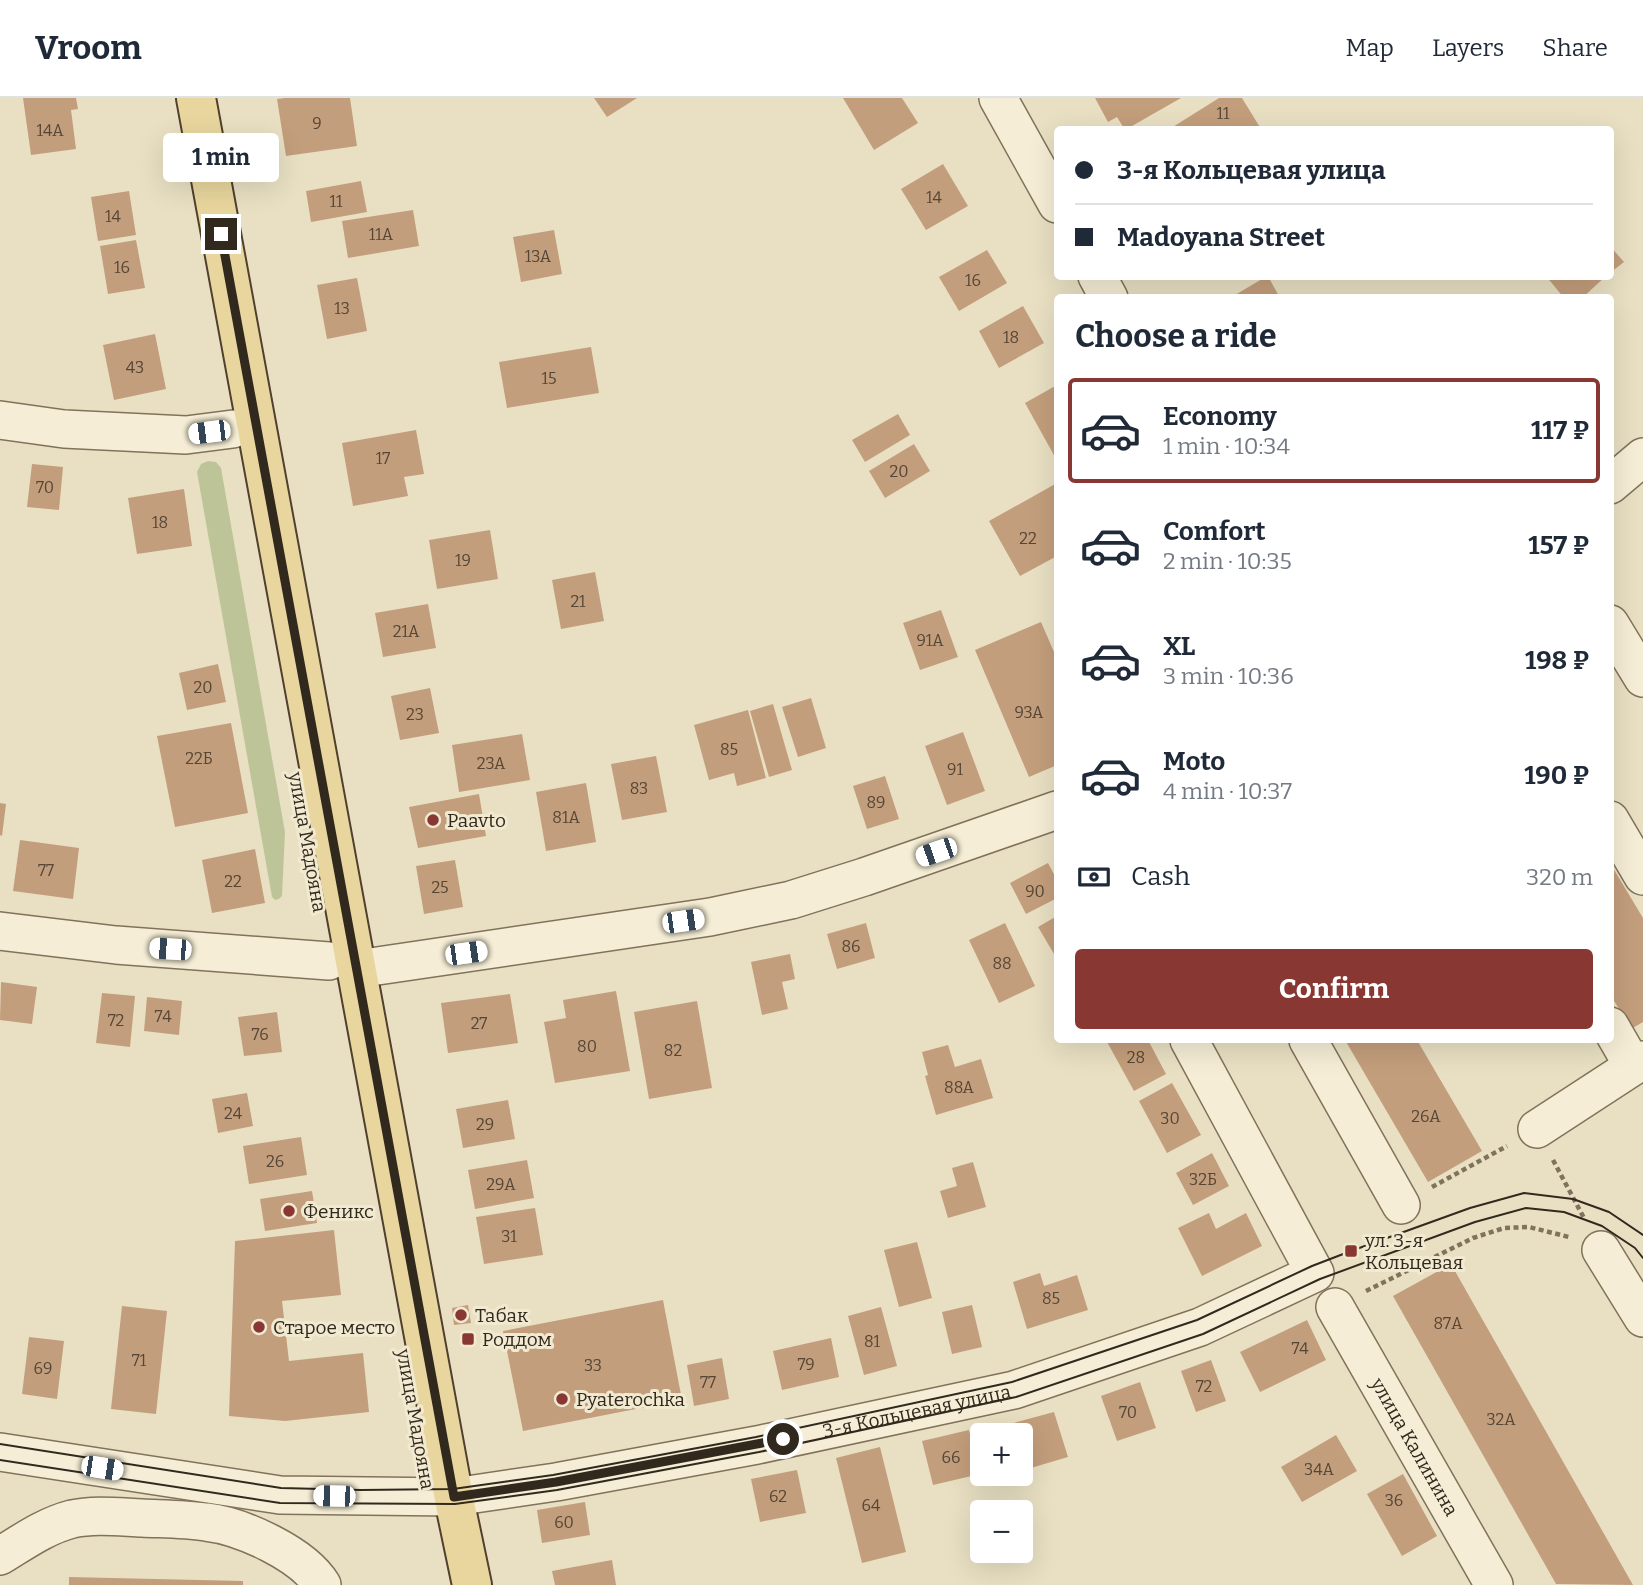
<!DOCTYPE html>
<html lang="en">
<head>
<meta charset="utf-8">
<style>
	body { margin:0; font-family:Bitter,serif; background:#f2f2f3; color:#1f2937; height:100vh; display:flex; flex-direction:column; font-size:26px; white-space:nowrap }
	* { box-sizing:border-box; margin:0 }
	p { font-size:23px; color:#747a83 }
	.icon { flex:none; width:38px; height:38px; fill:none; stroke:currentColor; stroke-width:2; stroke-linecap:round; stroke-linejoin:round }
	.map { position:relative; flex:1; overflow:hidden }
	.drawer { position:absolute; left:1054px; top:196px; width:560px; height:749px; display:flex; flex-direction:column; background:#fff; border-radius:7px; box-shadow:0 7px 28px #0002 }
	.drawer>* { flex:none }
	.top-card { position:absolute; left:1054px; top:28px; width:560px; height:154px; border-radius:7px; box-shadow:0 7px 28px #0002; display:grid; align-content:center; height:154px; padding:0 21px; background:#fff }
	.buttons { position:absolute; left:970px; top:1325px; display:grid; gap:14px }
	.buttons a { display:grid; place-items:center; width:63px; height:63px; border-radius:7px; background:#fff; box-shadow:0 7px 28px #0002; font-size:35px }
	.end { position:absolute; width:32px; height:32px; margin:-16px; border:9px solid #32291e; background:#fff; box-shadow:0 0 0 4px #fff }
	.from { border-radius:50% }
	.bubble { position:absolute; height:49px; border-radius:7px; background:#fff; box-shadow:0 7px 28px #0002; font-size:23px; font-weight:700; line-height:49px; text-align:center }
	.car { position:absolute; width:21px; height:42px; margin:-21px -10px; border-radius:9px; box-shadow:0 0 5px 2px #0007; background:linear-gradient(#fff 24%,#345 0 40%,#fff 0 76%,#345 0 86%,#fff 0) }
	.top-card b { display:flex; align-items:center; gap:24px; height:66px; font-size:26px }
	.top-card b+b { border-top:2px solid #e0e1e3 }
	.top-card i { width:18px; height:18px; background:#1f2937 }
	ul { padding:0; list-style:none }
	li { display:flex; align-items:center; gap:21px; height:105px; margin:0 14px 10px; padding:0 7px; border:4px solid transparent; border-radius:7px }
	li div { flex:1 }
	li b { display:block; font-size:26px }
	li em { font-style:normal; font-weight:700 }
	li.active { border-color:#893732 }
	li>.icon { width:63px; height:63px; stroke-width:1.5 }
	h2 { padding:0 21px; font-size:32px; line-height:84px }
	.pay { display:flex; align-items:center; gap:18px; height:77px; padding:0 21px; font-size:26px }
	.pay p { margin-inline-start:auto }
	.primary-button { display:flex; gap:14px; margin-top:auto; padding:14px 21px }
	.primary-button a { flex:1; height:80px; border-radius:7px; background:#893732; color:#fff; font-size:28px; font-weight:700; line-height:80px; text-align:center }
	header { display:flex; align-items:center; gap:42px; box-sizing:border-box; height:98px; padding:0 35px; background:#fff; border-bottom:2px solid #e0e1e3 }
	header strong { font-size:33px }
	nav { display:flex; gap:38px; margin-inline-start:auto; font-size:24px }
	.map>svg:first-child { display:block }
	.green { fill:#bdc598 }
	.building { fill:#c39e7c }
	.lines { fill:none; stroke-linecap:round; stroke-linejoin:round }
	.minor-casing { stroke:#81725b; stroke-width:40 }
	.major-casing { stroke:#4f402f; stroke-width:42 }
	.path { stroke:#81725b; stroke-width:4.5; stroke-dasharray:5 3.5; stroke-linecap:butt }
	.minor { stroke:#f5edd5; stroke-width:37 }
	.major { stroke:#e9d69e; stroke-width:38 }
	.tram { stroke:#32291e; stroke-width:2 }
	.route { stroke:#32291e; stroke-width:9 }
	.poi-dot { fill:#893732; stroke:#f1ead1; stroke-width:2.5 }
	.labels { text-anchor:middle; stroke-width:6; stroke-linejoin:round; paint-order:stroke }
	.number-label { font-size:16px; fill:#564636 }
	.poi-label { font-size:19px; fill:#32291e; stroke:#f1ead1; text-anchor:start }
	.street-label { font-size:19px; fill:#32291e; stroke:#f1ead1 }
</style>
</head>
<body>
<header>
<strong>Vroom</strong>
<nav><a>Map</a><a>Layers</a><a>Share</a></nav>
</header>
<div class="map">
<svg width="1643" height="1487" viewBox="0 0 1643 1487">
	<rect width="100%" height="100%" fill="#e9e0c3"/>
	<path class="green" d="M208 363 216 364 221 370 285 734 282 798 279 801 275 802 272 799 197 374 201 366Z"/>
	<g class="building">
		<path d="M23 0H76L78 11 71 12 76 51 31 57Z"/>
		<path d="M285 0H350L357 48 286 58 277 1Z"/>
		<path d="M594 0H637L607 19Z"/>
		<path d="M843 0H902L918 25 874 52Z"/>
		<path d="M1095 0H1181L1125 32 1117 19 1108 24Z"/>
		<path d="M1219 0H1242L1261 31 1168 32Z"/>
		<path d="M943 66 968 108 926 132 901 91Z"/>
		<path d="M361 83 367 114 311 124 306 93Z"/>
		<path d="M129 93 136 137 98 143 91 99Z"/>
		<path d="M413 112 419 148 348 160 342 123Z"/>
		<path d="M554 132 562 176 521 184 513 139Z"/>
		<path d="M136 142 145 190 108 196 100 148Z"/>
		<path d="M1610 148 1624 164 1610 175Z"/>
		<path d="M987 152 1007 185 959 213 939 179Z"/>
		<path d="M1268 178 1280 200H1230L1267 178Z"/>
		<path d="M1546 178H1606L1582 200H1564Z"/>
		<path d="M357 180 367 233 327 241 317 187Z"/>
		<path d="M1023 208 1044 245 999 270 979 233Z"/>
		<path d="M155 236 166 291 114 302 103 247Z"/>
		<path d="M591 249 599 295 507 310 499 264Z"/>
		<path d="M1057 287V358L1055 359 1025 305Z"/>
		<path d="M898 316 910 337 865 364 852 342Z"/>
		<path d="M416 332 424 376 404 379 408 398 353 408 342 345Z"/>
		<path d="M914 346 930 373 885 400 869 373Z"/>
		<path d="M32 366 63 369 59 412 27 409Z"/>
		<path d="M1057 385V458L1020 478 989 423Z"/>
		<path d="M184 391 192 448 137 456 128 400Z"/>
		<path d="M490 432 498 481 437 491 429 442Z"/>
		<path d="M595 474 604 523 561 531 552 482Z"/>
		<path d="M428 506 436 550 383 559 375 515Z"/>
		<path d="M941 512 958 559 920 572 903 525Z"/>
		<path d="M1041 524 1057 561V667L1029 679 975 552Z"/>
		<path d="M218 566 226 604 187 612 179 575Z"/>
		<path d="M430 590 439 635 400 642 391 598Z"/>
		<path d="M811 600 826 650 798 659 782 609Z"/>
		<path d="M773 606 792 672 769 679 750 613Z"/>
		<path d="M748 612 766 680 737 688 734 675 709 682 694 627Z"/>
		<path d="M231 625 248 715 175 729 157 638Z"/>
		<path d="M963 634 985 693 947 707 925 648Z"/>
		<path d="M522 636 530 682 459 694 452 647Z"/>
		<path d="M656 658 667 714 622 722 611 666Z"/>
		<path d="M885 678 899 721 867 731 853 688Z"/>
		<path d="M586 685 596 744 546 753 536 694Z"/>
		<path d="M479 696 486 738 418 750 409 709Z"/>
		<path d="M0 705 6 706 2 738 0 737Z"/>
		<path d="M20 742 79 750 73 801 13 793Z"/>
		<path d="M255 751 265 805 212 815 202 762Z"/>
		<path d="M455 762 463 809 424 816 416 768Z"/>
		<path d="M1048 765 1057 782V800L1026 816 1010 785Z"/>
		<path d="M1610 765 1643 820V924L1631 931 1610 896Z"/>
		<path d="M1057 818V861L1038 829Z"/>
		<path d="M866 825 875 860 837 871 827 836Z"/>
		<path d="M1005 825 1035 888 999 905 969 842Z"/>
		<path d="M790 856 795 881 782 884 788 911 762 917 751 864Z"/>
		<path d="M1 884 37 889 32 926 0 922Z"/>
		<path d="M616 893 630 973 555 985 544 924 566 920 563 902Z"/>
		<path d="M102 895 135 898 130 949 96 945Z"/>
		<path d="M510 896 518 945 448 955 441 905Z"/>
		<path d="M147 899 182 903 179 937 144 933Z"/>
		<path d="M697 903 712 990 649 1001 634 914Z"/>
		<path d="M277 914 282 954 244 958 238 919Z"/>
		<path d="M1106 942H1148L1166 976 1134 993Z"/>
		<path d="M1345 942H1417L1482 1053 1428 1084Z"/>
		<path d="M948 947 955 969 981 961 993 1000 936 1017 925 978 928 977 922 954Z"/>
		<path d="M1172 985 1201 1037 1167 1055 1139 1003Z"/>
		<path d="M247 995 253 1028 218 1035 212 1001Z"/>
		<path d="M508 1002 515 1041 463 1050 456 1011Z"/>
		<path d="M301 1039 307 1077 249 1086 243 1048Z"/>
		<path d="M1212 1055 1229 1088 1193 1107 1176 1075Z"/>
		<path d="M527 1062 534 1100 475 1111 468 1072Z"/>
		<path d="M973 1064 986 1109 948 1120 940 1093 957 1088 952 1070Z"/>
		<path d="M312 1093 317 1125 265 1133 260 1101Z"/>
		<path d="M535 1110 543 1157 484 1166 476 1119Z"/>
		<path d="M1209 1115 1216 1131 1246 1115 1262 1148 1202 1178 1178 1130Z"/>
		<path d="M334 1132 341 1197 282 1203 289 1263 363 1255 369 1314 285 1323 229 1318 235 1143Z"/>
		<path d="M917 1144 932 1200 899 1209 884 1152Z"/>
		<path d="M1451 1166 1633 1487 1556 1486 1393 1198Z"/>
		<path d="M1040 1175 1044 1188 1077 1177 1088 1212 1027 1231 1013 1184Z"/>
		<path d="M663 1202 682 1302 523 1333 503 1233Z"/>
		<path d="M468 1207 471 1225 454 1227 452 1210Z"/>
		<path d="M972 1207 982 1249 952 1256 942 1214Z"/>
		<path d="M122 1208 167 1213 156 1316 111 1311Z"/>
		<path d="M881 1209 897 1268 864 1277 848 1218Z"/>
		<path d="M1307 1222 1326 1262 1260 1294 1240 1254Z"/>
		<path d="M29 1239 64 1243 57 1301 22 1296Z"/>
		<path d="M831 1240 839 1279 782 1292 773 1253Z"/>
		<path d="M722 1260 729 1301 694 1308 687 1267Z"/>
		<path d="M1211 1262 1226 1303 1196 1314 1181 1273Z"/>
		<path d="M1140 1284 1156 1330 1117 1343 1101 1298Z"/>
		<path d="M1054 1314 1068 1359 1024 1372 1020 1359V1337H1013L1010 1326Z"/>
		<path d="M969 1332 980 1376 933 1387 922 1343Z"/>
		<path d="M1336 1337 1357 1373 1302 1404 1281 1369Z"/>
		<path d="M880 1349 906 1454 862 1465 836 1360Z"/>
		<path d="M797 1372 806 1415 760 1424 751 1381Z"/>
		<path d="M1403 1376 1437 1438 1402 1458 1367 1396Z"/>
		<path d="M585 1404 590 1437 542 1445 537 1412Z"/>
		<path d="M612 1462 616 1487H555L552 1473Z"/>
		<path d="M69 1479 243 1483V1487H69Z"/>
	</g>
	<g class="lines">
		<g class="minor-casing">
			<g id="minor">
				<path d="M998 0 1057 106"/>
				<path d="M1097 178 1109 200"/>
				<path d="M0 322 64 331 186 337 233 331"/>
				<path d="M1610 387 1643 359"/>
				<path d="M1610 526 1643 580"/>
				<path d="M1610 722 1643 778"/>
				<path d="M0 833 116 847 329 863"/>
				<path d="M357 871 710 819 791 802 864 779 1057 712"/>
				<path d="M1610 928 1633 968"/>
				<path d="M1308 942 1401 1107"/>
				<path d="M1537 1031 1643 962"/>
				<path d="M1601 1152 1643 1220"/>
				<path id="s1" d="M1335 1209 1494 1487"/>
				<path id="s2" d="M0 1354 280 1397 454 1399 556 1384 757 1347 1014 1292 1200 1229 1315 1175 1189 942"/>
				<path d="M0 1458C23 1444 45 1428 72 1421 94 1416 119 1419 142 1420 163 1421 185 1421 206 1424 242 1428 303 1456 322 1487"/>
			</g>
		</g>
		<g class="major-casing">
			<path id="major" d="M196 0 455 1406 472 1487"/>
		</g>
		<g class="path">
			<path d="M1553 1062 1585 1122"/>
			<path d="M1432 1089 1507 1048"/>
			<path d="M1366 1193 1473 1140 1504 1130 1529 1129 1569 1139"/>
		</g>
		<use href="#minor" class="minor"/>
		<use href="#major" class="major"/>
		<g class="tram">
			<path d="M0 1346 281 1390 361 1392 453 1391 553 1377 756 1339 1012 1284 1197 1222 1312 1168 1351 1153 1470 1110 1524 1095 1573 1101 1609 1114 1643 1137"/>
			<path d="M0 1362 280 1405 455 1406 557 1392 759 1354 1016 1299 1203 1236 1320 1181 1475 1124 1526 1110 1564 1114 1602 1128 1635 1150 1643 1160"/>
		</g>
	</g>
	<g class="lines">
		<path class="route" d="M221 136 454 1399 556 1384 783 1341"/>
	</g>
	<g class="poi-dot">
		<circle cx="433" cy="722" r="7"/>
		<circle cx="289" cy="1113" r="7"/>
		<rect x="1344" y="1146" width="14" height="14" rx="3.5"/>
		<circle cx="461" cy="1217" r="7"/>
		<circle cx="259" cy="1229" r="7"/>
		<rect x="461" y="1234" width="14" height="14" rx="3.5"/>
		<circle cx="562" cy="1301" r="7"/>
	</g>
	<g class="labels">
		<g class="number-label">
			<text x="1223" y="21">11</text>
			<text x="317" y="31">9</text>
			<text x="50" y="38">14А</text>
			<text x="934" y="105">14</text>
			<text x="336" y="109">11</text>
			<text x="113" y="124">14</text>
			<text x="381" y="142">11А</text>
			<text x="538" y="164">13А</text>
			<text x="122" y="175">16</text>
			<text x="973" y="188">16</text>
			<text x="342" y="216">13</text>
			<text x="1011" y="245">18</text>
			<text x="135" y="275">43</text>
			<text x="549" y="286">15</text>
			<text x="383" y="366">17</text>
			<text x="899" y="379">20</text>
			<text x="45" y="395">70</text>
			<text x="160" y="430">18</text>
			<text x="1028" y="446">22</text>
			<text x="463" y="468">19</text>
			<text x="578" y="509">21</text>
			<text x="406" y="539">21А</text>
			<text x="930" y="548">91А</text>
			<text x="203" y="595">20</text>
			<text x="1029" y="620">93А</text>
			<text x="415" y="622">23</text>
			<text x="729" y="657">85</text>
			<text x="199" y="666">22Б</text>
			<text x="491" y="671">23А</text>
			<text x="955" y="677">91</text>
			<text x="639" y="696">83</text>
			<text x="876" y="710">89</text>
			<text x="566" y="725">81А</text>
			<text x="46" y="778">77</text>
			<text x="233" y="789">22</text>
			<text x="440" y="795">25</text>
			<text x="1035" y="799">90</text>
			<text x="851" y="854">86</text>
			<text x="1002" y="871">88</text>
			<text x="163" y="924">74</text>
			<text x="116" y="928">72</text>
			<text x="479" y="931">27</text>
			<text x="260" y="942">76</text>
			<text x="587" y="954">80</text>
			<text x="673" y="958">82</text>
			<text x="1136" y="965">28</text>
			<text x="959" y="995">88А</text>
			<text x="233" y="1021">24</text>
			<text x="1426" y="1024">26А</text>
			<text x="1170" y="1026">30</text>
			<text x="485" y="1032">29</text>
			<text x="275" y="1069">26</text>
			<text x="1203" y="1087">32Б</text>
			<text x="501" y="1092">29А</text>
			<text x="509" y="1144">31</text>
			<text x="1051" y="1206">85</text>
			<text x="1448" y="1231">87А</text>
			<text x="872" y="1249">81</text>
			<text x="1300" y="1256">74</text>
			<text x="139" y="1268">71</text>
			<text x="806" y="1272">79</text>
			<text x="593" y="1273">33</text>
			<text x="43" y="1276">69</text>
			<text x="708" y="1290">77</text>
			<text x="1204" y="1294">72</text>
			<text x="1128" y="1320">70</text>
			<text x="1501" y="1327">32А</text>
			<text x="951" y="1365">66</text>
			<text x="1319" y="1377">34А</text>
			<text x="778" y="1404">62</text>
			<text x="1394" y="1408">36</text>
			<text x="871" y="1413">64</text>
			<text x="564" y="1430">60</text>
		</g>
		<g class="poi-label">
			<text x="447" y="729">Paavto</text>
			<text x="303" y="1120">Феникс</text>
			<text x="1365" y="1149">ул. 3-я<tspan x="1365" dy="22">Кольцевая</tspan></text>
			<text x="475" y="1224">Табак</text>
			<text x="273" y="1236">Старое место</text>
			<text x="482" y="1248">Роддом</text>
			<text x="576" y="1308">Pyaterochka</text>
		</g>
		<g class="street-label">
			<text transform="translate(308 744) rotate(80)" y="7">улица Мадояна</text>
			<text dy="7" stroke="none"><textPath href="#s2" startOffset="928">3-я Кольцевая улица</textPath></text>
			<text transform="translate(416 1321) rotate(80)" y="7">улица Мадояна</text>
			<text dy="7" stroke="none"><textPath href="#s1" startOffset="161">улица Калинина</textPath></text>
		</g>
	</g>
</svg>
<div class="buttons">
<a>+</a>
<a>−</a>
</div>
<i class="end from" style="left:783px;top:1341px"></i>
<i class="end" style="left:221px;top:136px"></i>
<div class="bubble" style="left:163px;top:35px;width:116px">1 min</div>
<i class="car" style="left:209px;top:334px;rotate:263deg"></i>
<i class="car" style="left:936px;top:754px;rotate:251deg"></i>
<i class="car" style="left:683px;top:823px;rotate:82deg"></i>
<i class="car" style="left:170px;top:851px;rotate:274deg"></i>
<i class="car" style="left:466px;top:855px;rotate:82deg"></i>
<i class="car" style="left:102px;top:1370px;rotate:99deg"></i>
<i class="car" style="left:334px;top:1398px;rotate:271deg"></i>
<div class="top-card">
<b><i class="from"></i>3-я Кольцевая улица</b>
<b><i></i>Madoyana Street</b>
</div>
<section class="drawer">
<h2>Choose a ride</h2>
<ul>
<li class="active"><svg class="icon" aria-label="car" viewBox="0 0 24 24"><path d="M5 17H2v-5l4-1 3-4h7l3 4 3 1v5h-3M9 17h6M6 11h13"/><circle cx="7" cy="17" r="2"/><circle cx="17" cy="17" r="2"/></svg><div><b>Economy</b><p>1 min · 10:34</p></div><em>117 ₽</em></li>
<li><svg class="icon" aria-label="car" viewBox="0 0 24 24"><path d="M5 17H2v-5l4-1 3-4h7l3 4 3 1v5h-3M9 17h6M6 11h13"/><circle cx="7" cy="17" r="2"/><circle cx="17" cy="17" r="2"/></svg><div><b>Comfort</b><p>2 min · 10:35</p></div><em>157 ₽</em></li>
<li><svg class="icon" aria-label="car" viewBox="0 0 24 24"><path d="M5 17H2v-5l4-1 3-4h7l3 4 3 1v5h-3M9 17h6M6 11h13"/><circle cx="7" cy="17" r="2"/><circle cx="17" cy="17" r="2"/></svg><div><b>XL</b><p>3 min · 10:36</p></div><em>198 ₽</em></li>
<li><svg class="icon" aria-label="car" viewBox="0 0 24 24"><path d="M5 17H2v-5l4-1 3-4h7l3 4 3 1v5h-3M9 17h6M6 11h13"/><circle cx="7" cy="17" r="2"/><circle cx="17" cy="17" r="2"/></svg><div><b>Moto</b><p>4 min · 10:37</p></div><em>190 ₽</em></li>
</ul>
<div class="pay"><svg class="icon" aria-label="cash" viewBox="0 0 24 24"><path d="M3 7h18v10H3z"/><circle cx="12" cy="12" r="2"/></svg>Cash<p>320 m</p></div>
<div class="primary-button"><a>Confirm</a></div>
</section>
</div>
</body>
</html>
